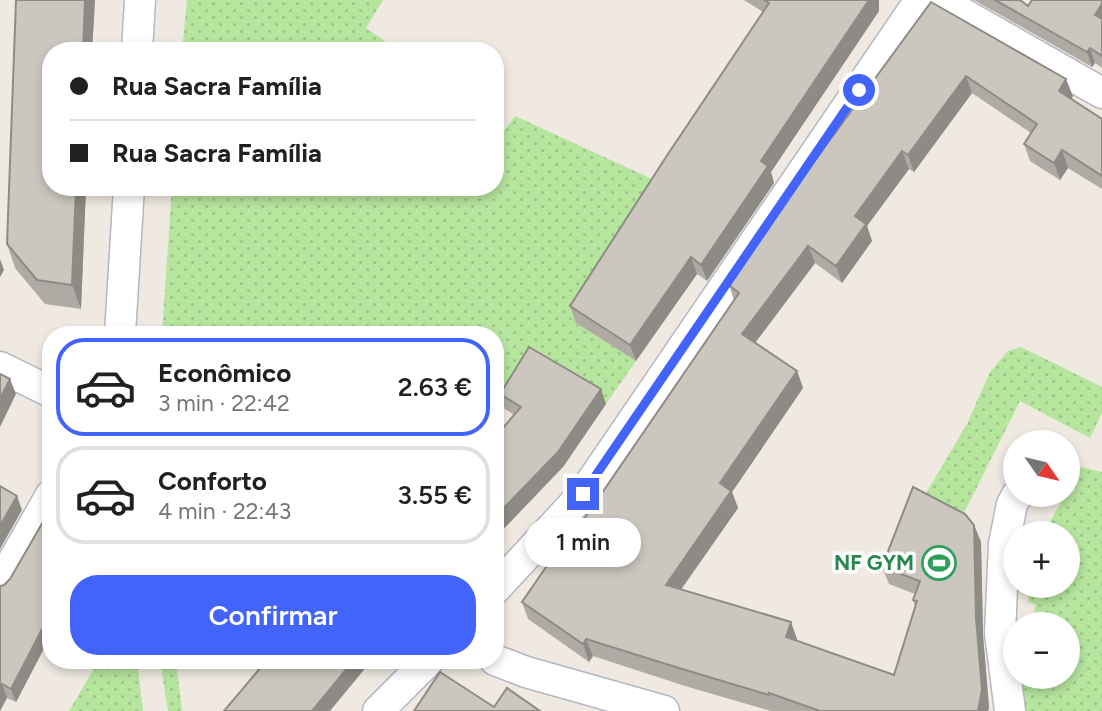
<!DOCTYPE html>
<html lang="pt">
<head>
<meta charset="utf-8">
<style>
	body { margin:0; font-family:Figtree,sans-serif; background:#f2f2f2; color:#202124; height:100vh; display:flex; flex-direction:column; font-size:26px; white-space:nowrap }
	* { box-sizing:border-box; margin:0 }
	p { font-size:23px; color:#757577 }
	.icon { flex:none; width:38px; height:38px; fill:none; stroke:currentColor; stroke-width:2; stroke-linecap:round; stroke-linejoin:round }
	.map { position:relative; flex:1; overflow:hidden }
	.sheet { position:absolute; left:42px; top:326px; width:462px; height:343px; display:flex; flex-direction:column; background:#fff; border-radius:28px; box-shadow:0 4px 10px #0003 }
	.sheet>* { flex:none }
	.guide { position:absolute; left:42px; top:42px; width:462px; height:154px; border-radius:28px; box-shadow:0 4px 10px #0003; display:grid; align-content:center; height:154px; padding:0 28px; background:#fff }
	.needle { width:46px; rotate:124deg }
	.controls { position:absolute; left:1003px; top:430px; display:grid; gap:14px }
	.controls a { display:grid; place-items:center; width:77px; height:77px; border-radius:50%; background:#fff; box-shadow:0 4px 10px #0003; font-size:35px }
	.end { position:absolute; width:32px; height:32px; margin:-16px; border:9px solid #4264fb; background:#fff; box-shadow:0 0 0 4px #fff }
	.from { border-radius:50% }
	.bubble { position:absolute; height:49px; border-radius:24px; background:#fff; box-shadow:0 4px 10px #0003; font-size:23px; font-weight:600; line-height:49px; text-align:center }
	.guide b { display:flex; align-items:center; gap:24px; height:66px; font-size:26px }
	.guide b+b { border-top:2px solid #e0e0e0 }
	.guide i { width:18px; height:18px; background:#202124 }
	ul { padding:12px 0 0; list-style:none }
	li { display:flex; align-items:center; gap:21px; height:98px; margin:0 14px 10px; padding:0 14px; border:4px solid #e0e0e0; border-radius:28px }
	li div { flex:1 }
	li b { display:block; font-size:26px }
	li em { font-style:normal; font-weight:600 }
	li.selected { border-color:#4264fb }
	li>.icon { width:63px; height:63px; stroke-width:1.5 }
	.primary-button { display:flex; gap:14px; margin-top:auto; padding:14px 28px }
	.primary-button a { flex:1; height:80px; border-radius:28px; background:#4264fb; color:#fff; font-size:28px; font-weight:600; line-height:80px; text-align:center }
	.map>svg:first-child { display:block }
	.green { fill:url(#green-dots) }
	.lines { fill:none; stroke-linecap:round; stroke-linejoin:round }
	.minor-casing { stroke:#b4b7c1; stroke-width:33 }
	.minor { stroke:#fff; stroke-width:30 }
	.wall { fill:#afaba4 }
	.shaded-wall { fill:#8e8b86 }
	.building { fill:#cbc7bf; stroke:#8e8b86; stroke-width:2 }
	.route { stroke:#4264fb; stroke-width:9 }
	.labels { text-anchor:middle; stroke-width:7; stroke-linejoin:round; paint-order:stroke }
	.leisure-label { font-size:21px; font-weight:bold; fill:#27864d; stroke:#fff; text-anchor:end }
</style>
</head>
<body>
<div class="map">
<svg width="1102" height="711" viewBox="0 0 1102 711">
	<defs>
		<pattern id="green-dots" width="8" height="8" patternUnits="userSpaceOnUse" patternTransform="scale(1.75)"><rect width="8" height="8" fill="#b6e59e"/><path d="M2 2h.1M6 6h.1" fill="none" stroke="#9dc588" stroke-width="1.8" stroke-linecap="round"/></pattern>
	</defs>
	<rect width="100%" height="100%" fill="#efe9e1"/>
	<g class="green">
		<path d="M187 0H383L366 28 399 51H182Z"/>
		<path d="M515 116 665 185 576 323 636 361 606 404 534 363 505 409 495 405V334H245L238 329 235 334H162L172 187H495V143Z"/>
		<path d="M1021 347 1102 387V413L1090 438 1020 401 958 525 919 505 967 424 990 372 1008 351Z"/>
		<path d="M1081 467 1102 472V711H1024L1020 677H1068V625H1030L1036 605 1028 602 1029 586H1068V534H1043L1065 495H1068V491Z"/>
		<path d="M99 660H137L143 711H69Z"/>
		<path d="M160 660H176L182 711H168Z"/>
	</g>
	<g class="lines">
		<g class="minor-casing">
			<g id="minor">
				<path d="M939 0 1102 93"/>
				<path d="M137 51 140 0"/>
				<path d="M120 334 129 187"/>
				<path d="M0 367 51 392"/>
				<path d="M0 584 51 495"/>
				<path d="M495 589 583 494 920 0"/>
				<path d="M495 660 526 672 664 711"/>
				<path d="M378 711 429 660"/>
				<path d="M1010 711 1000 633 1004 544 1012 504 1017 495"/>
			</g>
		</g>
		<use href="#minor" class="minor"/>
	</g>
	<g class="wall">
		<path d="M16 0H95L92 51 51 187H86L81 309 45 304 15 268 7 244Z"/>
		<path d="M744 0H879V11L771 172 774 183 707 281 697 274 636 361 576 323 570 306 763 12Z"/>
		<path d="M974 0H1020L1028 6 1102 0V68L1095 63 1092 67Z"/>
		<path d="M931 2 1073 96 1071 99 1102 119V189L1068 168 1060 180 1030 161 1024 144 1031 133 972 93 914 172 909 169 867 226 872 241 842 283 815 263 755 343 797 371 803 388 732 492 738 508 681 590 791 622 797 641 894 675 915 606 913 600 915 594 889 584 882 567 974 525 981 542 983 635 989 708 988 711H771L685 686 593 656 589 662 528 619 522 602 580 525 734 300 729 285Z"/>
		<path d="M500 394 606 404 563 467 514 415 505 409Z"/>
		<path d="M51 508V635L16 702 7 698 0 711 4 585 10 579Z"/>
	</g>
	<g class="shaded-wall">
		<path d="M85 0H95L92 51H83Z"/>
		<path d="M869 0H879V11L771 172 774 183 707 281 701 265 761 161Z"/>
		<path d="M1102 4V27L1095 15Z"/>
		<path d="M1090 48 1095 63 1092 67 1087 52Z"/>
		<path d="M966 76 972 93 914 172 908 155Z"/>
		<path d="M1066 79 1073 96 1065 108 1059 91Z"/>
		<path d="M1062 150 1068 168 1060 180 1054 163Z"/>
		<path d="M902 151 909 169 867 226 872 241 842 283 836 266 855 216Z"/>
		<path d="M76 187H86L81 309 72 285Z"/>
		<path d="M808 246 815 263 749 351 742 334Z"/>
		<path d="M691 257 697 274 636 361 630 345Z"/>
		<path d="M0 259 4 270 0 277Z"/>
		<path d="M797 371 803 388 732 492 738 508 672 602 666 585 720 483Z"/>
		<path d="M10 379 16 394 0 427V399Z"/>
		<path d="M601 389 606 404 563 467 495 538V517Z"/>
		<path d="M17 496 22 510 0 549V526Z"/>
		<path d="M974 525 981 542 983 635 989 708 988 711H978Z"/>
		<path d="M51 612V635L16 702 11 689Z"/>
		<path d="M791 622 797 639 793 654 786 637Z"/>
		<path d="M586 639 593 656 589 662 583 644Z"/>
		<path d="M354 660H372L330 711H312Z"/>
		<path d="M2 684 7 698 0 711V689Z"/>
	</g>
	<g class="building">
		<path d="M16 0H85L83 51H51V187H76L72 285 37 280 7 244Z"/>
		<path d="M764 0H869L761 161 768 166 701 265 691 257 630 345 570 306 666 157 769 3Z"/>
		<path d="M995 0H1020L1028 6 1032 0H1102V4L1095 15 1102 19V56L1090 48 1087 52Z"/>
		<path d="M931 2 1066 79 1059 91 1102 119V176L1062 150 1054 163 1024 144 1037 124 966 76 908 155 902 151 855 216 866 224 836 266 808 246 742 334 797 371 720 483 731 491 666 585 791 622 786 637 894 675 917 601 913 600 920 581 882 567 913 487 965 514 974 525 976 618 982 690 978 711H820L769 693V695L679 668 586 639 583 644 522 602 577 522 580 525 739 293 729 285 797 185Z"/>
		<path d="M529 347 601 389 558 452 495 517V437L521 407 500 394Z"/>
		<path d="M0 374 10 379 0 399Z"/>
		<path d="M0 486 17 496 0 526Z"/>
		<path d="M51 508V612L11 689 2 684 0 689V586L4 585 10 579Z"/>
		<path d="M267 660H354L312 711H224Z"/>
		<path d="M440 672 494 707 507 688 540 711H414Z"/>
	</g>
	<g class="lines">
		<path class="route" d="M583 494 859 90"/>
	</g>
	<defs>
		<g id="stadium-ring" transform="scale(1.75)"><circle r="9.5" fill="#fff" stroke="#2e9e5b" stroke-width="1.5"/><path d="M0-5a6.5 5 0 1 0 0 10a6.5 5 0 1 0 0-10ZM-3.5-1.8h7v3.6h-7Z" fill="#2e9e5b"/></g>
	</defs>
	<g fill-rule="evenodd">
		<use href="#stadium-ring" x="939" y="563"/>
	</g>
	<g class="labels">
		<g class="leisure-label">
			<text x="914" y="570">NF GYM</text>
		</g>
	</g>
</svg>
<div class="controls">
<a><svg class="needle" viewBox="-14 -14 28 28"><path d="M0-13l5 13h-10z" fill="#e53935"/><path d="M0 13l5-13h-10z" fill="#757577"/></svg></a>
<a>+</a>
<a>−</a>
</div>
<i class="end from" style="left:859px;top:90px"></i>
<i class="end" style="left:583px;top:494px"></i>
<div class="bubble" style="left:525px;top:518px;width:116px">1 min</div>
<div class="guide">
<b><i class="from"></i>Rua Sacra Família</b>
<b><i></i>Rua Sacra Família</b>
</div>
<section class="sheet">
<ul>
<li class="selected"><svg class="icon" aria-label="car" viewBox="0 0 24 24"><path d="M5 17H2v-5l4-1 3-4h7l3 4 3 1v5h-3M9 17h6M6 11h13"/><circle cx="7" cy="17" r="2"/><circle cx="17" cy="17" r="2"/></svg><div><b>Econômico</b><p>3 min · 22:42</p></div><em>2.63 €</em></li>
<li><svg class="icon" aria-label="car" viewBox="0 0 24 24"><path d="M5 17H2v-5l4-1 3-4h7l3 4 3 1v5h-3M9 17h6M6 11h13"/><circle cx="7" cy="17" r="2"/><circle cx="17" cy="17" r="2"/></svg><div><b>Conforto</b><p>4 min · 22:43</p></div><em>3.55 €</em></li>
</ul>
<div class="primary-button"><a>Confirmar</a></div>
</section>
</div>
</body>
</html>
